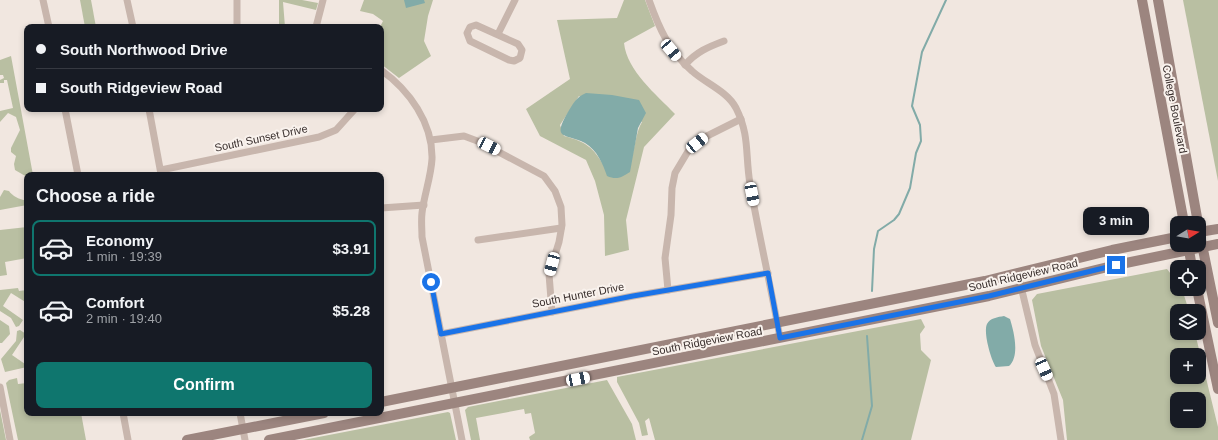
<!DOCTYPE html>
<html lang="en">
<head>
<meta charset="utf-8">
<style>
	body { margin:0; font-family:Helvetica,sans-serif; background:#20242c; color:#f1f3f6; height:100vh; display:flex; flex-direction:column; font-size:15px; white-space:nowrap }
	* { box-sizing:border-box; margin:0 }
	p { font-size:13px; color:#9ea1a6 }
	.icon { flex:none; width:22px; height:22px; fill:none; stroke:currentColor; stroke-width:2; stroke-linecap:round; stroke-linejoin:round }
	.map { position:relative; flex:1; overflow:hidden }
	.side { position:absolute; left:24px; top:172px; width:360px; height:244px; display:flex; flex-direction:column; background:#171b24; border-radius:8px; box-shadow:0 2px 6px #0003 }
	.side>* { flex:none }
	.banner { position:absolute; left:24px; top:24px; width:360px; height:88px; border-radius:8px; box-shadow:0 2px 6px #0003; display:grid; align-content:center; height:88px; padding:0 12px; background:#171b24 }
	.needle { width:26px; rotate:79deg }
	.fabs { position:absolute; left:1170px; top:216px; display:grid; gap:8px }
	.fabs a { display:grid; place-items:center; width:36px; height:36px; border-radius:8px; background:#171b24; box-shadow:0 2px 6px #0003; font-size:20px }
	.end { position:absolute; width:18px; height:18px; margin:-9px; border:5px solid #1a73e8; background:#fff; box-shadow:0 0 0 2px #fff }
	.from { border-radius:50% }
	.bubble { position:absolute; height:28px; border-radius:8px; background:#171b24; box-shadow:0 2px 6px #0003; font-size:13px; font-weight:600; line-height:28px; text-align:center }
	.car { position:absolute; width:12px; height:24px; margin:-12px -6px; border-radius:5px; box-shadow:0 0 3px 1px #0007; background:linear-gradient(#fff 24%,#345 0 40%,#fff 0 76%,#345 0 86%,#fff 0) }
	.banner b { display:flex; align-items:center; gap:14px; height:38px; font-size:15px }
	.banner b+b { border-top:1px solid #363941 }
	.banner i { width:10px; height:10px; background:#f1f3f6 }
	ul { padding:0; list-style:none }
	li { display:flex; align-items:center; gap:12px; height:56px; margin:0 8px 6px; padding:0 4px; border:2px solid transparent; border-radius:8px }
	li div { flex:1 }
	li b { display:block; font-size:15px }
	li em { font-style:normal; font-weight:600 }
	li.selected { border-color:#0f766e }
	li>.icon { width:36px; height:36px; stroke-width:1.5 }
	h2 { padding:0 12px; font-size:18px; line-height:48px }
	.cta { display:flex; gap:8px; margin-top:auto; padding:8px 12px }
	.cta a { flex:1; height:46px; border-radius:8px; background:#0f766e; color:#fff; font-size:16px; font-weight:600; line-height:46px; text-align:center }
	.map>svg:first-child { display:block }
	.green { fill:#b9bfa2; fill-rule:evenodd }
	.water { fill:#82aba8 }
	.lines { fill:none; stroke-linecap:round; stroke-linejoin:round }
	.stream { stroke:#82aba8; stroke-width:2 }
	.street { stroke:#c8b6ad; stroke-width:7 }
	.secondary { stroke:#9c857f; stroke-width:10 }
	.route { stroke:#1a73e8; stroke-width:5 }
	.labels { text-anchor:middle; stroke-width:4; stroke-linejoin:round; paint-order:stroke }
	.street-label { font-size:11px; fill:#372d2b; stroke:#f9f2ed }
</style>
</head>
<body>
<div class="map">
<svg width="1218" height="440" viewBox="0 0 1218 440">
	<rect width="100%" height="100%" fill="#f1e7e0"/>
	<g class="green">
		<path d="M80 0H91L96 27H85Z"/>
		<path d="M279 0H302L318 3 316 10 283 2 285 27H279Z"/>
		<path d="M364 0H433L428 16 424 41 431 56 399 78 381 64 380 27 383 21 373 14 360 11Z"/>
		<path d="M624 0H645L655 26 624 43C627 71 656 94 675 114L644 147 626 220 629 250 605 256 604 215 595 181 586 160 540 136 526 109 570 79 557 20 617 18ZM579 96 642 122C636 131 634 152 630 165L604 166C593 147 586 142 564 136L560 125Z"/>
		<path d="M1183 0H1218V181Z"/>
		<path d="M11 56 33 175H27V177L15 170 14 164 16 156 11 152V148L20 130 16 117 8 113 0 122V111L13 108 7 80H4V83H0V80L4 78 3 75H0V60Z"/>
		<path d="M4 190 9 191C12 196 22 201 27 200V205L0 210V197Z"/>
		<path d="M27 227V258L5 262 7 275 0 276V230Z"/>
		<path d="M1167 269 1177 282V289H1182L1189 311H1177V333H1195L1218 427V440H1067L1063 400 1041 346 1032 300 1037 294ZM1177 355H1199V377H1177ZM1177 399H1199V421H1177Z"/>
		<path d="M18 288 19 291 27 290V303L11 293 3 306 23 320 19 326 16 327 11 318 0 311V290Z"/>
		<path d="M921 319 925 327 920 334 921 350 931 360 911 440H655L649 418 645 421 648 435 642 436 639 423 617 382V377Z"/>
		<path d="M0 320 9 326 10 334 2 343H0Z"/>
		<path d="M20 330 26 334 12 355 25 364 27 363V367L5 372 1 359 16 341 17 331Z"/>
		<path d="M17 378 18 384 27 383V413H81L86 440H18L6 383 9 380Z"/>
		<path d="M607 380 632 424 636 440H530L529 437 535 433 531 413 525 414 524 409 476 418 480 440H471L465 410 468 407Z"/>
		<path d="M0 410 6 440H0Z"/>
		<path d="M448 412 450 413 456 440H303Z"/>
	</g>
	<g class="water">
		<path d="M404 0H424L425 3 406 8Z"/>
		<path d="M586 93 612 95 639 100 646 113 638 128 630 172C621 178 616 180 607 176 603 164 597 150 585 143 566 133 551 141 568 112 573 104 576 97 586 93Z"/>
		<path d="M1004 316 1010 319C1014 332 1020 356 1009 366L996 367C991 360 983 332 987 324 990 318 998 317 1004 316Z"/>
	</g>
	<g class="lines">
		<g class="stream">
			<path d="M872 291 874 249 878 231 894 220 899 214 910 188 916 153 921 141 920 125 912 106 922 52 946 0"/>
			<path d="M862 440 872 406 867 336"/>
		</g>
		<g class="street">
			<path d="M43 0 49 27"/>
			<path d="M127 0 133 27"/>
			<path d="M237 0V27"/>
			<path d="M649 0C659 28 669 51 692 71 705 83 727 91 736 108 750 136 745 154 750 184 759 236 771 287 780 338"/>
			<path d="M476 25 518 44 522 50 520 58 514 61 509 60 470 41 467 33 470 27Z"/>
			<path d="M316 27 323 0"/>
			<path d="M498 34 515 0"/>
			<path d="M685 65C696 52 708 47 724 41"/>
			<path d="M381 70C409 90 433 123 432 159 431 177 424 195 422 213 421 221 422 229 422 237L462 440"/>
			<path d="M65 109 78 175"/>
			<path d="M149 109 161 174"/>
			<path d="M431 140 464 136 480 142 544 176 555 191 561 207 562 225 559 242 549 274 552 312"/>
			<path d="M161 170 319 137 336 130 355 109"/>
			<path d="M381 208 424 205"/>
			<path d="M478 240 561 228"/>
			<path d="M1018 274 1035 345 1054 394 1061 440"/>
			<path d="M668 290 665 258 671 215 672 188 675 173 690 148 703 138 741 119"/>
			<path d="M441 334 633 296 768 273"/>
			<path d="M0 387 10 440"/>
			<path d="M123 413 128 440"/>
			<path d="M240 413 245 440"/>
		</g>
		<g class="secondary">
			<path d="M1142 0 1184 223"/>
			<path d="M1158 0 1198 223"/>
			<path d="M1199 230 1218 323"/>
			<path d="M1199 232 1218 229"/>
			<path d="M1188 245 1192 267"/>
			<path d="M1197 289 1218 389"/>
			<path d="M381 402 985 281 1112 250 1177 237"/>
			<path d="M187 440 324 413"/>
			<path d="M269 440 989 296 1116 265 1218 244"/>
		</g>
	</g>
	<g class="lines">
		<path class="route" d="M431 282 441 334 633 296 768 273 780 338 989 296 1116 265"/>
	</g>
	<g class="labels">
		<g class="street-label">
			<text transform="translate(1175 109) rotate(79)" y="4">College Boulevard</text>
			<text transform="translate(261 138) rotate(-12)" y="4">South Sunset Drive</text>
			<text transform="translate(1023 275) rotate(-13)" y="4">South Ridgeview Road</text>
			<text transform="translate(578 295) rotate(-11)" y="4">South Hunter Drive</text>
			<text transform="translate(707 341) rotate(-11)" y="4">South Ridgeview Road</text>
		</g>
	</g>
</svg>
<div class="fabs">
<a><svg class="needle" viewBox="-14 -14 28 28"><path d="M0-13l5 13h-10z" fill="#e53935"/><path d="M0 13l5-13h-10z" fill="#9ea1a6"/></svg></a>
<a><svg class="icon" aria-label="locate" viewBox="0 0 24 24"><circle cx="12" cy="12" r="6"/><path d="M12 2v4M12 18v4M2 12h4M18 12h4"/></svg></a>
<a><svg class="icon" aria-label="layers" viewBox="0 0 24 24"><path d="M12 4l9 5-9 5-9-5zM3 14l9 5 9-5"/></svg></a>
<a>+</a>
<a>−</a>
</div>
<i class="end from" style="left:431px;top:282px"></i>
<i class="end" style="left:1116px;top:265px"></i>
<div class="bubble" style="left:1083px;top:207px;width:66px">3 min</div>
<i class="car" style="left:671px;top:50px;rotate:140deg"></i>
<i class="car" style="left:697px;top:143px;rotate:51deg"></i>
<i class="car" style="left:489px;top:146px;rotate:117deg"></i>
<i class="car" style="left:752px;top:194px;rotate:169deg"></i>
<i class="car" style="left:552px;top:264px;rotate:195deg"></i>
<i class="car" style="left:1044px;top:369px;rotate:156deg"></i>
<i class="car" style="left:578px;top:379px;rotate:79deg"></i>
<div class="banner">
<b><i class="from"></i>South Northwood Drive</b>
<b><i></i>South Ridgeview Road</b>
</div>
<section class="side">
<h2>Choose a ride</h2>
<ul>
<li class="selected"><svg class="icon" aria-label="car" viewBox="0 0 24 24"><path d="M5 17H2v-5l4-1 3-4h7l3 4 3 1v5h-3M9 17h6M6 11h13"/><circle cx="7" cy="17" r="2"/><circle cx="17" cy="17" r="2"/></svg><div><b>Economy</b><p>1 min · 19:39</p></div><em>$3.91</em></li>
<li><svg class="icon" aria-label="car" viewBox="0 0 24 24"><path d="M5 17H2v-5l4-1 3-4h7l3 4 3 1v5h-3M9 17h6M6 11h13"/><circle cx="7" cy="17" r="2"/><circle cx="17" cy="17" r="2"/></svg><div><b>Comfort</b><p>2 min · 19:40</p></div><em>$5.28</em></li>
</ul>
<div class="cta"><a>Confirm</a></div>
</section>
</div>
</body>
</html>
